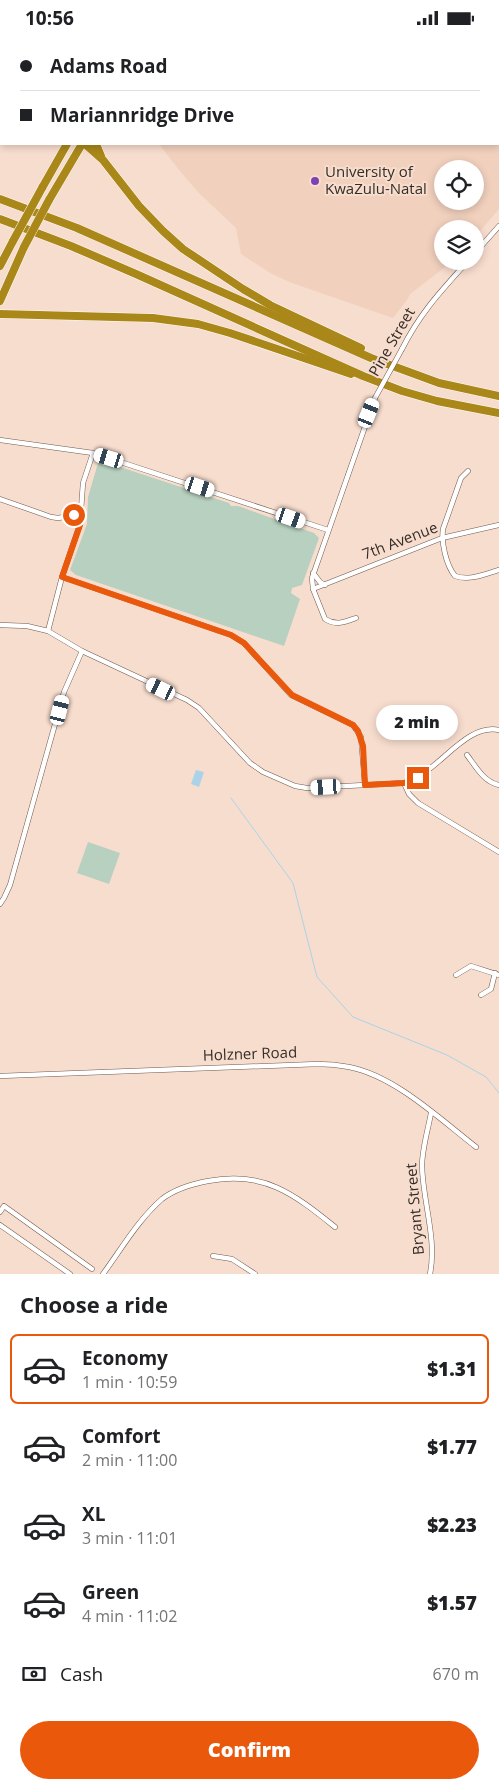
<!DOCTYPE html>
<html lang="en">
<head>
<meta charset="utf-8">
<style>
	body { margin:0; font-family:"Open Sans",sans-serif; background:#f6f6f6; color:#202124; height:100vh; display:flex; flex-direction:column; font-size:19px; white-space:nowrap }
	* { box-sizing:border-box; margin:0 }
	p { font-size:16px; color:#757577 }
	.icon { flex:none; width:28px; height:28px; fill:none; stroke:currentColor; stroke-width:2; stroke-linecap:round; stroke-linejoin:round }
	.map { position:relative; height:1239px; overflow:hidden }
	.sheet { display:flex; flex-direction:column; background:#fff; flex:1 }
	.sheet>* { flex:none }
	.banner { position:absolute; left:0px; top:0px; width:500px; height:110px; box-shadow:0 2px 8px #0003; display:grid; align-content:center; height:110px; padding:0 20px; background:#fff }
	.controls { position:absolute; left:434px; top:125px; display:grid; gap:10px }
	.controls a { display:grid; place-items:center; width:50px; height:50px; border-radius:50%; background:#fff; box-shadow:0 2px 8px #0003; font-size:25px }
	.end { position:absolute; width:22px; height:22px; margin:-11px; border:6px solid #ea580c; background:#fff; box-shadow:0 0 0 2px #fff }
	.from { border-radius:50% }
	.bubble { position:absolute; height:35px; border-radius:18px; background:#fff; box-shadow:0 2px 8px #0003; font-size:16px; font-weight:800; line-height:35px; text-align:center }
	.car { position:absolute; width:15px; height:30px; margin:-15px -8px; border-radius:6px; box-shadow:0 0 4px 1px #0007; background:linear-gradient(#fff 24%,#345 0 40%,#fff 0 76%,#345 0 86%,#fff 0) }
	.banner b { display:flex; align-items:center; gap:18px; height:48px; font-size:19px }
	.banner b+b { border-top:1px solid #e0e0e0 }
	.banner i { width:12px; height:12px; background:#202124 }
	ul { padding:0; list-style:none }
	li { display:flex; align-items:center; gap:15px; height:70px; margin:0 10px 8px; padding:0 10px; border:2px solid transparent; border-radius:8px }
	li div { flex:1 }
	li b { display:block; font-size:19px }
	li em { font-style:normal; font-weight:800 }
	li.active { border-color:#ea580c }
	li>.icon { width:45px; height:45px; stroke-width:1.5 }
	h2 { padding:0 20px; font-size:22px; line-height:60px }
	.pay { display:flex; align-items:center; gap:12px; height:55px; padding:0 20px; font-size:19px }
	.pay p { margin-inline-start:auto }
	.button { display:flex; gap:10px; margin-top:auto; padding:10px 20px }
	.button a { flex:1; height:58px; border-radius:30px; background:#ea580c; color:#fff; font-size:20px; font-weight:800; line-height:58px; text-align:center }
	.status { display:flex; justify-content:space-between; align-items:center; height:35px; padding:0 25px; background:#fff; direction:ltr }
	.status svg { height:14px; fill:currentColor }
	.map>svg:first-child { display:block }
	.industrial { fill:#e2d8c3 }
	.built { fill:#f1d0bd; fill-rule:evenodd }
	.green { fill:#b7d0bf }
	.water { fill:#abd3e8 }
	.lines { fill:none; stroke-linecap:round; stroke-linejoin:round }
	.stream { stroke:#abd3e8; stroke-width:1 }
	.street-casing { stroke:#6f594c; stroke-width:5.5 }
	.highway-casing { stroke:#fff; stroke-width:9 }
	.street { stroke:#fff; stroke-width:4.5 }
	.highway { stroke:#aa8719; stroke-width:8 }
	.street-bridge-casing { stroke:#6f594c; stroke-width:5.5; stroke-linecap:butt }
	.highway-bridge-casing { stroke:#fff; stroke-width:9; stroke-linecap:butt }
	.street-bridge { stroke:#fff; stroke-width:4.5 }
	.highway-bridge { stroke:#aa8719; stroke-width:8 }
	.route { stroke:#ea580c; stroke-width:6 }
	.poi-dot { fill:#7f40b6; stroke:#f7ddce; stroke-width:2 }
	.labels { text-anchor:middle; stroke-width:4; stroke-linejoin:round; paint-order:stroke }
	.poi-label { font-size:15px; fill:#362d27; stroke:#f7ddce; text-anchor:start }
	.street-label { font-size:15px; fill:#362d27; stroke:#f7ddce }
</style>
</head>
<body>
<div class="status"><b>10:56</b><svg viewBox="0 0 49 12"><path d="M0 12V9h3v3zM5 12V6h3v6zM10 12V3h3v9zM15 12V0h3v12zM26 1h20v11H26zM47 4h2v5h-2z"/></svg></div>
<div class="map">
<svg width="499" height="1239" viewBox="0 0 499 1239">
	<rect width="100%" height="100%" fill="#f7ddce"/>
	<path class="industrial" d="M0 0H111L1 1 0 92Z"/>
	<path class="built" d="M157 0H499V174L475 202V194H442V226H453L410 259 407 265 393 283 292 248 272 239 241 219 236 193 198 157 179 135 159 109H499V1H156ZM442 134H475V166H442Z"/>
	<g class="green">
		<path d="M99 425 229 468 231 471H238L314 498 319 503 302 550 292 553 291 558 300 564 284 611 76 540 70 535 87 489 88 462Z"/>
		<path d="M88 807 120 818 109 849 77 838Z"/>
	</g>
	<path class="water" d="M196 735 204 737 199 752 191 749Z"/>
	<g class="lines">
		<path class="stream" d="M231 763 293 848 317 942 353 982 447 1020 486 1042 499 1058"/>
		<g class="street-casing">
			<g id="street">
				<path d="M475 218 499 191"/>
				<path d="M402 314C420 278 441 256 468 226"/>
				<path d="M0 405 93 418 328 495"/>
				<path d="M468 436 461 443 443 494C441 507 446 530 455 541 470 546 485 539 499 535"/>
				<path d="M0 464 51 482 58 483 81 479"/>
				<path d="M313 538 320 547 325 550"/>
				<path d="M62 542 231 600 244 608 291 660 353 690 361 702 365 750"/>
				<path d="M313 554 442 503 499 490"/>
				<path d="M356 583C345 587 336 591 325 584L313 554 312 543 375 363"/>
				<path d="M0 590 27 591 48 596 82 616 187 665 199 673 250 728 263 737 295 751 307 753 404 748C438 739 464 688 499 695"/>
				<path d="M48 596 62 542 80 489 83 448 93 418"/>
				<path d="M467 720C476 732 484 747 499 750"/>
				<path d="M404 748 409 759 418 768 499 817"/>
				<path d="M0 869 4 863 10 850 64 657 82 616"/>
				<path d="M456 940 471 931 499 940"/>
				<path d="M481 960 491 954 495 938"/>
				<path d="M0 1041 318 1029C329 1029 339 1030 349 1032 395 1041 440 1084 476 1112"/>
				<path d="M0 1177 4 1171 92 1234"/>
				<path d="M0 1190 70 1239"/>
				<path d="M213 1221 232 1224 255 1239"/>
				<path d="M103 1239C122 1213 138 1185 162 1164 175 1154 192 1149 208 1146 263 1135 294 1159 335 1192"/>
				<path d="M430 1239C437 1203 423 1168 422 1131 422 1114 428 1095 431 1078"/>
			</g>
		</g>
		<g class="highway-casing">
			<g id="highway">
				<path d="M128 1 129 0"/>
				<path d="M140 1 141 0"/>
				<path d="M0 101 1 100"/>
				<path d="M85 109 103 125 139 171 163 196 183 214 243 254 270 270 361 313"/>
				<path d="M96 109 101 121"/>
				<path d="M42 153 67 109"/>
				<path d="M0 164 77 193 371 323 439 348 499 361"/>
				<path d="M49 165 82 109"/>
				<path d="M0 184 71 211 136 239 363 341 402 356 437 366 499 378"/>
				<path d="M0 231 13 206"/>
				<path d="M0 266 24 212"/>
				<path d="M0 279 153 283 198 289 230 298 351 339"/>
			</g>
		</g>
		<use href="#street" class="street"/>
		<use href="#highway" class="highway"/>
		<g class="street-bridge-casing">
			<path id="street-bridge" d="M375 363 402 314"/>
		</g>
		<g class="highway-bridge-casing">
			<g id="highway-bridge">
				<path d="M13 206 42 153"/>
				<path d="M24 212 49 165"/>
			</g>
		</g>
		<use href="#street-bridge" class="street-bridge"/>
		<use href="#highway-bridge" class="highway-bridge"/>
	</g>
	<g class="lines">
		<path class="route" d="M74 480 81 479 80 490 62 542 231 600 244 608 292 660 337 682 353 690 358 696 363 711 365 750 404 748 418 743"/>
	</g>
	<circle class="poi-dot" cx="315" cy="146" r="5"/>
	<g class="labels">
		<g class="poi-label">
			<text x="325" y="142">University of<tspan x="325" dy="17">KwaZulu-Natal</tspan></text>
		</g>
		<g class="street-label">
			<text transform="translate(392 307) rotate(-60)" y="5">Pine Street</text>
			<text transform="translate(400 506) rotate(-21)" y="5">7th Avenue</text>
			<text transform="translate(250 1019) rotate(-2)" y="5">Holzner Road</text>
			<text transform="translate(415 1174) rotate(-95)" y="5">Bryant Street</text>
		</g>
	</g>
</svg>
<div class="controls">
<a><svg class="icon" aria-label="locate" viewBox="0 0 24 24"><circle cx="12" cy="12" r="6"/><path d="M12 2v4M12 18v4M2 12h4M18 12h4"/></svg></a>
<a><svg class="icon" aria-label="layers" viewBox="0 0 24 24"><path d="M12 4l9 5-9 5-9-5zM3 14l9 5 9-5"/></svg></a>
</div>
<i class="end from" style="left:74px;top:480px"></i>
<i class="end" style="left:418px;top:743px"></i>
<div class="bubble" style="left:376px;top:670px;width:82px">2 min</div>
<i class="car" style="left:369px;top:378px;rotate:22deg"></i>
<i class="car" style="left:109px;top:423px;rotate:287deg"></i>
<i class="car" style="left:200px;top:452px;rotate:108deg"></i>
<i class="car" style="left:291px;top:483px;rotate:109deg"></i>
<i class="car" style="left:161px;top:654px;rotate:296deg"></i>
<i class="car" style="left:60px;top:675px;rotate:14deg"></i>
<i class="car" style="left:326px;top:752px;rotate:267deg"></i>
<div class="banner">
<b><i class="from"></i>Adams Road</b>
<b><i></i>Mariannridge Drive</b>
</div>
</div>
<section class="sheet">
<h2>Choose a ride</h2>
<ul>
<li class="active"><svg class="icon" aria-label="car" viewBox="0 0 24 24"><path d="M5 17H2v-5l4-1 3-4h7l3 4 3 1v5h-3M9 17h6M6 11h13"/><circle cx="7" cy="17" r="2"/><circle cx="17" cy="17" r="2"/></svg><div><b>Economy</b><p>1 min · 10:59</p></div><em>$1.31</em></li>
<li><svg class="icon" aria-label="car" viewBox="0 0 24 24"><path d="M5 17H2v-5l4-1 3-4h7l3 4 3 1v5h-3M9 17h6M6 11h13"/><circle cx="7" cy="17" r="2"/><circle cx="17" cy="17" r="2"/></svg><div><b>Comfort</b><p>2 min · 11:00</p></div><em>$1.77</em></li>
<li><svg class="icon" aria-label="car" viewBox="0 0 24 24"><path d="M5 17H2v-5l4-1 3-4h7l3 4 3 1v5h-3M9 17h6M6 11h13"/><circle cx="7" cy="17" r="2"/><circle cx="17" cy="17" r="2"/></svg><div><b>XL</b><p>3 min · 11:01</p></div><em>$2.23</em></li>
<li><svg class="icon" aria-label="car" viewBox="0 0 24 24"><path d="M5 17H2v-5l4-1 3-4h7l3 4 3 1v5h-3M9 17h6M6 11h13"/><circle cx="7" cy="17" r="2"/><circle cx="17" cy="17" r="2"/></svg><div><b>Green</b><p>4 min · 11:02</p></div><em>$1.57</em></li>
</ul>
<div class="pay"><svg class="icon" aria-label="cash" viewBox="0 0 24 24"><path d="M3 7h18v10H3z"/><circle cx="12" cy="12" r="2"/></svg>Cash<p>670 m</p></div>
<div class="button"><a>Confirm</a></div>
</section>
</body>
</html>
